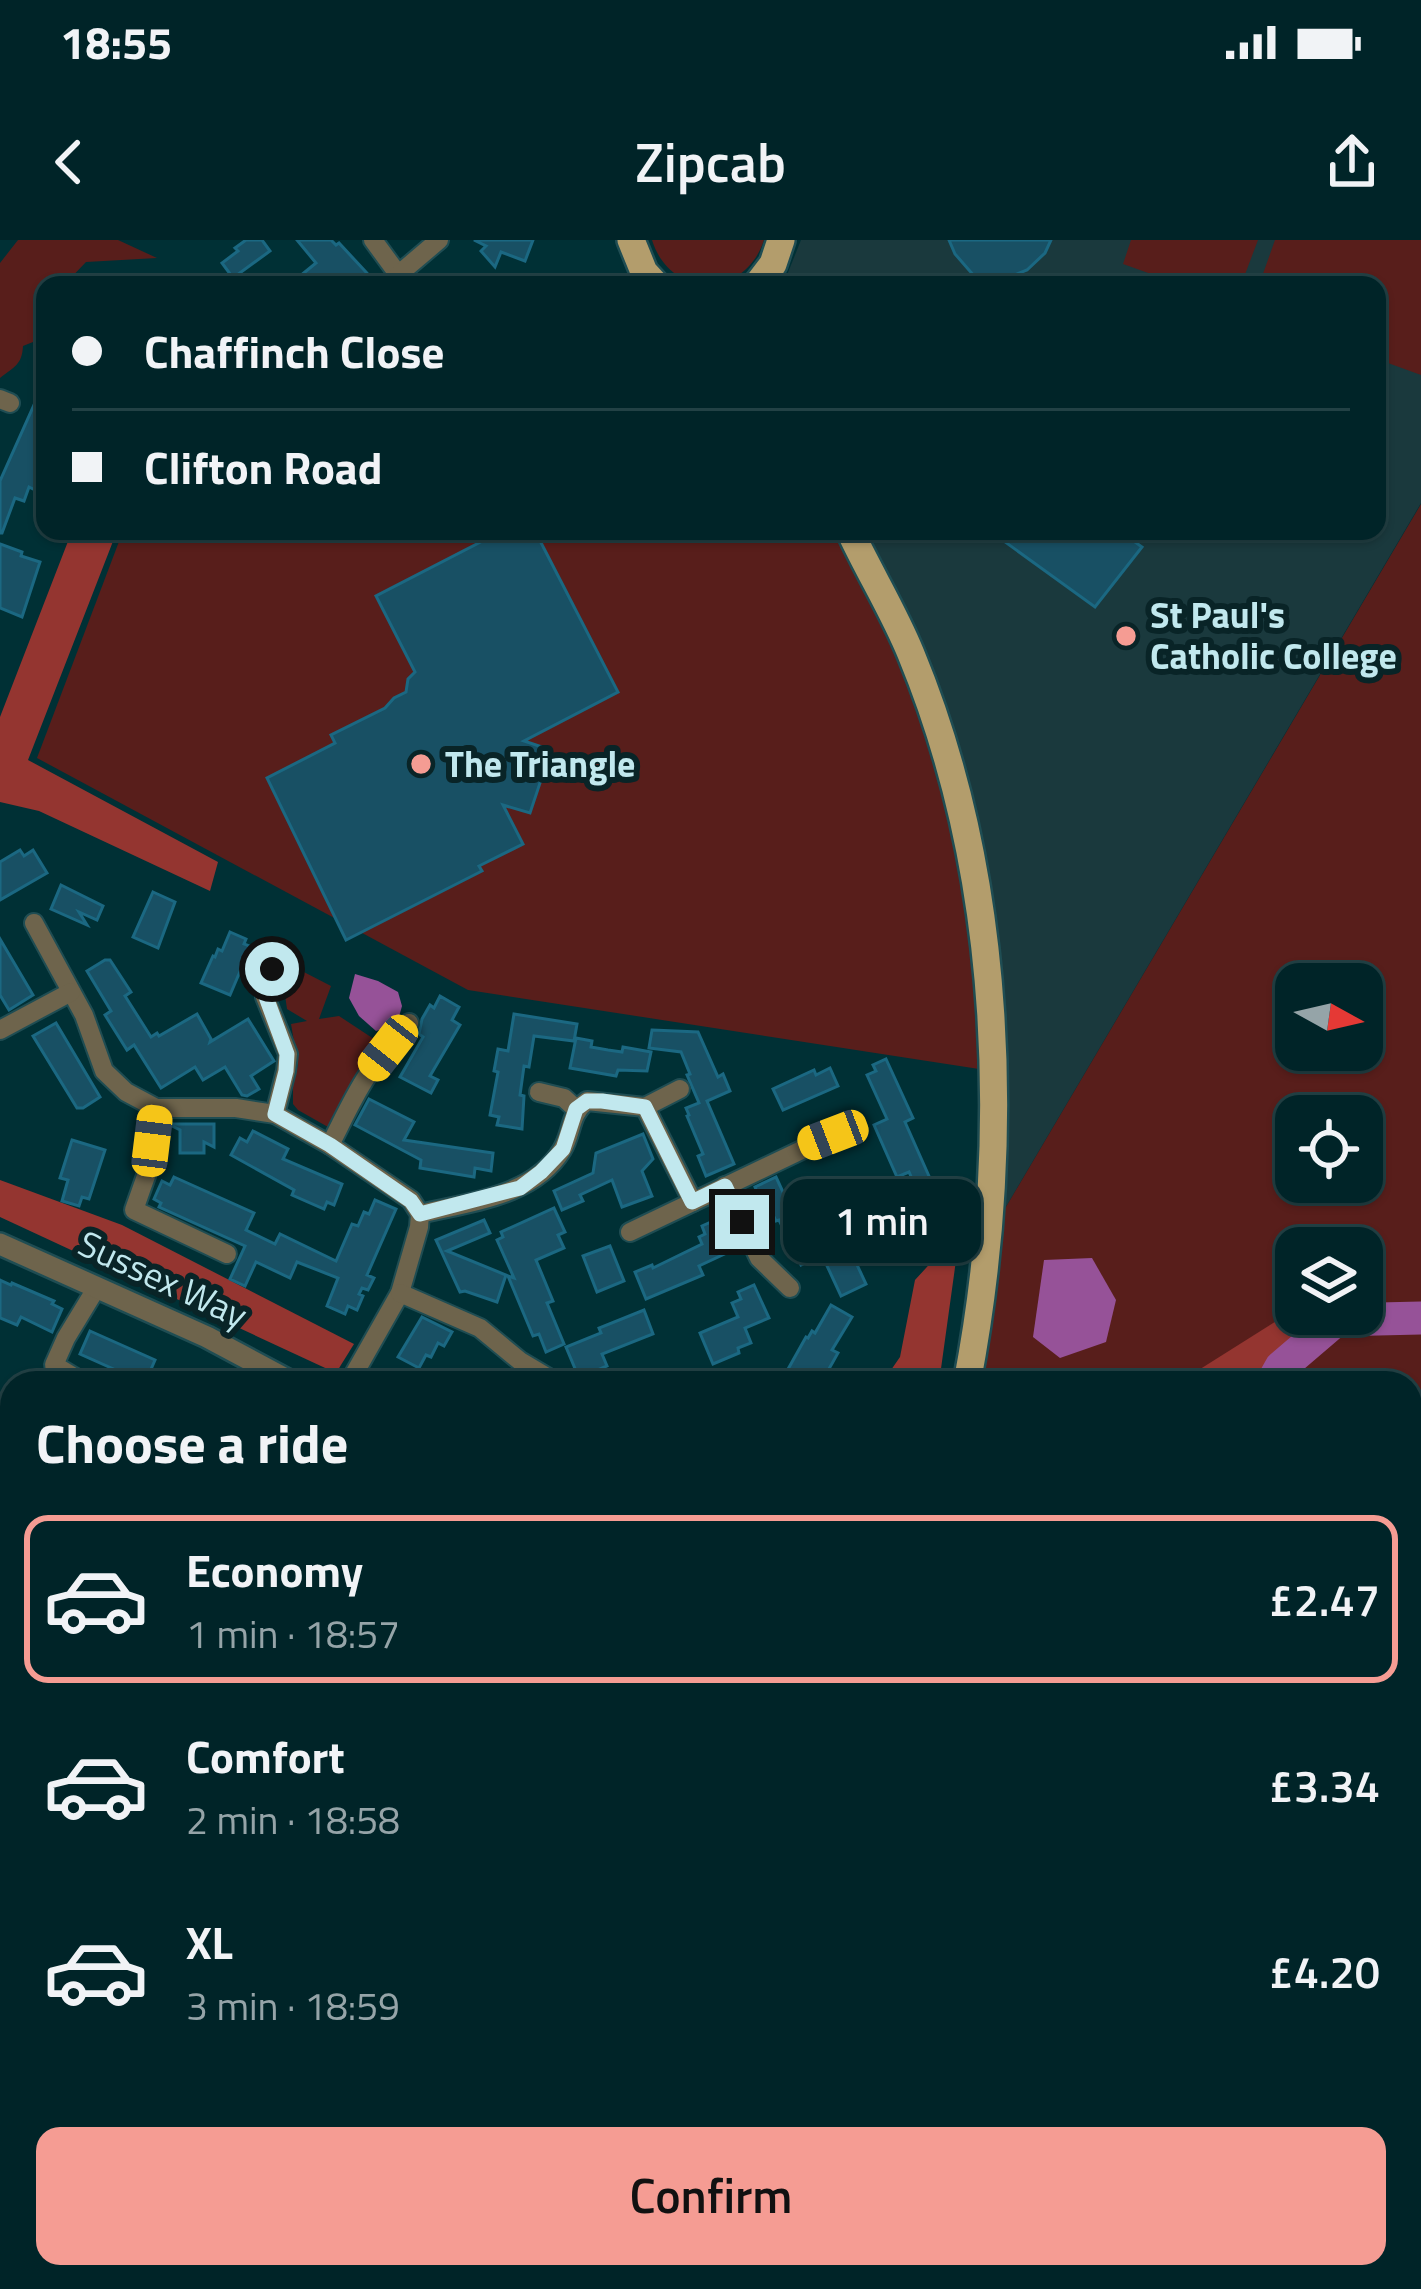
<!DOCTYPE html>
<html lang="en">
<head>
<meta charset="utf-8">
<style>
	body { margin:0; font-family:"Titillium Web",sans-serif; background:#0e3034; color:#f1f3f6; height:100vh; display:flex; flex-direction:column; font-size:45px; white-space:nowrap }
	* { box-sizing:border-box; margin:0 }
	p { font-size:39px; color:#95a4a8 }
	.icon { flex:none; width:66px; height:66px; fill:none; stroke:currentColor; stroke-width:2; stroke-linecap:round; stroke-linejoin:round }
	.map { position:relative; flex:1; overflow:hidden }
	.drawer { position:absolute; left:0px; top:1131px; width:1422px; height:918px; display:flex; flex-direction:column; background:#002428; border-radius:36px 36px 0 0; box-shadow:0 3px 9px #0004,0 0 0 3px #224145 }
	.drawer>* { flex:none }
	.hud { position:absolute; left:36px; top:36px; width:1350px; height:264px; border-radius:24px; box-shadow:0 3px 9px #0004,0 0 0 3px #224145; display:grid; align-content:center; height:264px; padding:0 36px; background:#002428 }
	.needle { width:78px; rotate:98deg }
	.fabs { position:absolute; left:1275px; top:723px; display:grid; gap:24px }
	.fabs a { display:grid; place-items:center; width:108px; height:108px; border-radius:24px; background:#002428; box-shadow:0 3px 9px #0004,0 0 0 3px #224145; font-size:60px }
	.end { position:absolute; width:54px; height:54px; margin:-27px; border:15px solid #c1e8ee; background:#111; box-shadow:0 0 0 6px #111 }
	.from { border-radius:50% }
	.bubble { position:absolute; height:84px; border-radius:24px; background:#002428; box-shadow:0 3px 9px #0004,0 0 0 3px #224145; font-size:39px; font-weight:600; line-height:84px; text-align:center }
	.car { position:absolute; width:36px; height:72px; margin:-36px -18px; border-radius:15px; box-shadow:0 0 9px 3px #0007; background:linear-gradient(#f5c518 24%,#345 0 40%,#f5c518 0 76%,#345 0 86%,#f5c518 0) }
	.hud b { display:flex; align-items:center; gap:42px; height:114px; font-size:45px }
	.hud b+b { border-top:3px solid #224145 }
	.hud i { width:30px; height:30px; background:#f1f3f6 }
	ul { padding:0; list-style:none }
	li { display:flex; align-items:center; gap:36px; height:168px; margin:0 24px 18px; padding:0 12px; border:6px solid transparent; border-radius:24px }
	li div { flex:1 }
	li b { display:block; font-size:45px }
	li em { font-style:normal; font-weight:600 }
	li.selected { border-color:#f59c93 }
	li>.icon { width:108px; height:108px; stroke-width:1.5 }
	h2 { padding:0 36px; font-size:54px; line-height:144px }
	.cta { display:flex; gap:24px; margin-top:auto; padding:24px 36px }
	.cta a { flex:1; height:138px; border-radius:24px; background:#f59c93; color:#111; font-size:48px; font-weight:600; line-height:138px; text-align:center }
	.status { display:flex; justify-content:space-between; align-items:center; height:84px; padding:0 60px; background:#002428; direction:ltr }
	.status svg { height:33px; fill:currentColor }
	header { display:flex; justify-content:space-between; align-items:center; height:156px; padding:0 36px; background:#002428; font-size:54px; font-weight:600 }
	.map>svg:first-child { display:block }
	.built { fill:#1a393d }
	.green { fill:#581e1b; fill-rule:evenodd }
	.forest { fill:#943530 }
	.water { fill:#965298 }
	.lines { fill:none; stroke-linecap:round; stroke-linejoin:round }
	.stream { stroke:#965298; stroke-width:6 }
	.river { stroke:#965298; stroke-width:33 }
	.building { fill:#185064; stroke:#1b6882; stroke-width:3 }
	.minor-casing { stroke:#1f4d53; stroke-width:22 }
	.tertiary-casing { stroke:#1f4d53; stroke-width:26 }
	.primary-casing { stroke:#1f4d53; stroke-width:32 }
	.minor { stroke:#6e644c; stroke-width:18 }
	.tertiary { stroke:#6e644c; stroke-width:21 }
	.primary { stroke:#b39d6c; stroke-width:27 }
	.route { stroke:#c1e8ee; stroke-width:15 }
	.poi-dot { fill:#f59c93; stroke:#092427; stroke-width:4.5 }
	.labels { text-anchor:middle; stroke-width:12; stroke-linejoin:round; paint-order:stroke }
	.poi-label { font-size:36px; font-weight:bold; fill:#c1e8ee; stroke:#092427; text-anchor:start }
	.street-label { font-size:36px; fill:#c1e8ee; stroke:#092427 }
</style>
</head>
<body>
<div class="status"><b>18:55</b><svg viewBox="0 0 49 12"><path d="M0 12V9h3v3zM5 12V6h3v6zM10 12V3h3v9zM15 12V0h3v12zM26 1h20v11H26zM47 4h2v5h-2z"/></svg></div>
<header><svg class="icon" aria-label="back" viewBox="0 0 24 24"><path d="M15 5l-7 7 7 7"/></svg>Zipcab<svg class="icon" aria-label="share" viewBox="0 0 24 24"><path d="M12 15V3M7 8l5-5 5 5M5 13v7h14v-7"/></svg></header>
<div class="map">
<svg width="1421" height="2049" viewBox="0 0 1421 2049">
	<rect width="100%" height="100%" fill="#003035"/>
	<path class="built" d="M801 0H1421V263L1000 977 951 501 866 291H1377V45H783Z"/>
	<g class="green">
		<path d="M18 0H118L157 18 86 22 64 45H45V108L33 102 23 106C22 125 14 127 0 138V23Z"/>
		<path d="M652 0H764C745 59 670 59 652 0Z"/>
		<path d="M1131 0H1258L1241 45H1182L1123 24Z"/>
		<path d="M1275 0H1421V135L1377 119V45H1259Z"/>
		<path d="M1421 264V2049H991L992 2037H1410V1143H974L1000 977ZM1296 744H1362V810H1296ZM1296 876H1362V942H1296ZM1296 1008H1362V1074H1296Z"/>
		<path d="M123 291H851L910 411 974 632 992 831 468 750 37 518Z"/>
		<path d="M298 729 331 746 319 779 339 776 380 803 365 819 328 887 298 870 293 864V843L298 825 291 784 307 781 287 769 285 755Z"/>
		<path d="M0 1852 12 1855V2037H540L542 2049H0Z"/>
	</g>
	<g class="forest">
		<path d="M72 291H117L28 520 218 622 210 651 39 571 0 562V477Z"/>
		<path d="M0 940 122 985 354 1104 336 1133 0 977Z"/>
		<path d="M962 977 939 1143H882L900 1117 915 1040 948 1004Z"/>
		<path d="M1278 1080 1329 1094 1292 1143H1178Z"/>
		<path d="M1410 1748H1421V1968L1410 1966Z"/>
		<path d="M1065 2037H1183L1189 2049H1065Z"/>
	</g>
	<g class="water">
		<path d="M355 734 378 741 398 752 402 766 397 784 376 791 359 776 349 758Z"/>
		<path d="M1092 1018 1116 1060 1106 1102 1060 1118 1033 1097 1044 1020Z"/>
	</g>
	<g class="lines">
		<path class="stream" d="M296 2049 306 2037"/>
		<g class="river">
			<path d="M1272 1143 1281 1127 1336 1080 1421 1078"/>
			<path d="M1197 2049 1201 2037"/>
		</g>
	</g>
	<g class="building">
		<path d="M246 0H262L270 11 233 38 222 23 238 11 235 8Z"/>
		<path d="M297 0H331L336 5 339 3 378 45H289L316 23Z"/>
		<path d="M474 0H533L525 21 501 12 495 27 481 11 486 6Z"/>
		<path d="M949 0H1051L1045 13 1027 30 1004 39V45H982L955 14Z"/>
		<path d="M34 165 45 169V231L37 251 29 247 24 261 15 258 2 293H0V241Z"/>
		<path d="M502 291H535L618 452 524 501 551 510 530 573 503 565 523 604 479 626 482 631 346 700 267 538 335 503 331 495 385 468 394 458 406 452 408 439 415 432 376 356Z"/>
		<path d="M990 291H1120L1142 307 1095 367Z"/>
		<path d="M0 304 22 312 21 316 40 322 22 377 0 368Z"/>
		<path d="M20 610 24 616 33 610 47 633 0 660V622Z"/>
		<path d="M61 645 103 666 97 680 79 672 87 685 51 669Z"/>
		<path d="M153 652 175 662 158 708 133 697Z"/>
		<path d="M230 692 246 699 244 704 262 711 256 726 244 722 230 755 201 743 213 716 215 717 218 709 222 711Z"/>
		<path d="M0 699 33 755 9 770 0 755Z"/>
		<path d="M105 720H110L131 752 125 756 151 797 157 793 159 796 197 774 211 799 210 802 248 779 274 821 251 836 259 849 247 856 242 855 225 827 203 840 195 827 161 848 134 805 127 810 105 775 111 771 87 731Z"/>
		<path d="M440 756 459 767 452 780 460 785 430 836 438 840 431 853 400 837 423 797 419 794 422 779 430 765 434 768Z"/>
		<path d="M514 774 577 784 574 801 534 796 529 827 524 826 520 855 524 856 522 889 497 885 499 877 490 875 498 832 494 831 498 809 508 811Z"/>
		<path d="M56 783 100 857 83 868H77L33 796Z"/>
		<path d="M652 790 698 792 718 837 723 834 730 851 707 861 734 924 706 936 698 916 703 914 687 876 689 875 686 868 699 863 687 835 690 834 681 812 649 808Z"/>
		<path d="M576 798 592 801 591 807 608 810 622 812 623 807 651 812 647 831 618 830 616 836 570 828Z"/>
		<path d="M886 819 913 878 905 882 936 952 921 959 909 932 897 937 874 885 887 879 867 835 876 831 873 825Z"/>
		<path d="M830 828 838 846 783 870 773 849 814 830 816 835Z"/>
		<path d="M369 859 414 882 404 900 493 913 491 931 475 928 474 937 420 928 421 920 355 885Z"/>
		<path d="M168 884H214V907L204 902V913H180V890Z"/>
		<path d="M253 891 288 909 283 919 342 944 334 965 327 962 324 969 292 955 294 950 231 915 240 898 247 902Z"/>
		<path d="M643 894 653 919 642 931 652 956 622 967 612 940 580 955 583 961 562 970 554 951 593 933 596 913Z"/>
		<path d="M72 900 105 910 89 959 82 957 79 966 62 961 68 940 60 938Z"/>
		<path d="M174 937 254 973 246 990 275 1004 280 994 336 1021 352 984 358 986 364 972 369 974 375 960 396 969 367 1035 374 1038 368 1050 362 1048 359 1054 363 1056 357 1070 348 1066 345 1074 327 1066 338 1038 297 1022 290 1038 256 1022 245 1046 230 1039 245 1006 159 967 161 963 154 959 162 941 170 945Z"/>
		<path d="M776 937 788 963 797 959 821 1008 844 997 866 1044 841 1056 822 1015 801 1025 779 980 776 981 764 957 760 959 755 947Z"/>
		<path d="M924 959 935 985 890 1004 881 984Z"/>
		<path d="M554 968 565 992 558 995 564 1008 536 1020 553 1061 547 1063 564 1104 546 1112 539 1094 533 1096 508 1036 514 1038 497 1000 503 997 501 992Z"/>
		<path d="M720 978 733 1010 699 1026 703 1035 646 1059 635 1032 652 1025 653 1028 702 1004 699 997 705 994 702 986Z"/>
		<path d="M484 980 490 993 447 1011 506 1035 497 1062 465 1051 460 1052 436 1000Z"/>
		<path d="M610 1006 624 1041 597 1052 583 1016Z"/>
		<path d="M0 1040 11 1045 12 1043 54 1061 52 1064 62 1069 52 1092 21 1077 17 1085 0 1078Z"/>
		<path d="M754 1045 769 1078 745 1088 751 1103 738 1108 739 1113 713 1124 700 1093 738 1077 732 1063 741 1059 738 1052Z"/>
		<path d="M831 1065 852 1077 832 1110 838 1113 821 1143H784L790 1132 787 1131 806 1097 808 1098 812 1091 815 1093Z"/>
		<path d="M644 1070 653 1094 602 1114 607 1126 579 1138 566 1107 601 1093 599 1088Z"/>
		<path d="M422 1077 452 1092 444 1106 438 1103 431 1117 426 1115 419 1128 398 1117Z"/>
		<path d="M90 1091 155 1120 145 1143 80 1114Z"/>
	</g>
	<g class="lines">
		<g class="minor-casing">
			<g id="minor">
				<path d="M373 0 406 45"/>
				<path d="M399 34 439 0"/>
				<path d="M0 159 10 163"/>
				<path d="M34 683 84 775 104 831 126 852 156 868H236L275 874 330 905 411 960 420 974 419 987 400 1053 349 1143"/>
				<path d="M272 729 265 757 288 814 286 831 275 874"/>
				<path d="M0 790 71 752"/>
				<path d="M539 852 564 858 576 869"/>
				<path d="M645 867 680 849"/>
				<path d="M156 868 146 936 134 970 227 1014"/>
				<path d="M330 905C342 882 353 857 367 836 379 818 404 802 409 783"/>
				<path d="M725 946 759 1018 790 1048"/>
				<path d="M420 974C469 962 533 957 562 910 573 892 569 874 587 861L645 867 693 962"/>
				<path d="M630 992 833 895"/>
				<path d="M400 1053 480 1088 520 1121 557 1143"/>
				<path d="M84 1143 54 1125 66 1098 97 1047"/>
				<path d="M0 1283 12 1289"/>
				<path d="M0 1534H12"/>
				<path d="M0 1680 12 1676"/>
				<path d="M560 2037V2049"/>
				<path d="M743 2049 747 2037"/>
			</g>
		</g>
		<g class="tertiary-casing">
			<path id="tertiary" d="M0 1004 207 1097 293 1143"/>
		</g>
		<g class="primary-casing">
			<g id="primary">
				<path d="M631 0 644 32 656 45"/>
				<path d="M757 45 773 24 781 0"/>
				<path d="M850 291C869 332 894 372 911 414 1004 639 1012 906 967 1143"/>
				<path d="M915 2049 917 2037"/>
			</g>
		</g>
		<use href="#minor" class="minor"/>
		<use href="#tertiary" class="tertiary"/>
		<use href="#primary" class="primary"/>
	</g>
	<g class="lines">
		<path class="route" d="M272 729 266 757 287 814 286 831 275 874 330 905 411 961 420 974 520 948 541 932 563 909 576 869 587 861H602L645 867 692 962 725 946 742 982"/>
	</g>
	<g class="poi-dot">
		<circle cx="1126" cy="396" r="12"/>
		<circle cx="421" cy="524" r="12"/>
	</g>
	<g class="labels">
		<g class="poi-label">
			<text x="1150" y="388">St Paul's<tspan x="1150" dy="41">Catholic College</tspan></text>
			<text x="445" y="537">The Triangle</text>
		</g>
		<g class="street-label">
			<text transform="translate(163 1039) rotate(25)" y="13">Sussex Way</text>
		</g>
	</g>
</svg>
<div class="fabs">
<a><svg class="needle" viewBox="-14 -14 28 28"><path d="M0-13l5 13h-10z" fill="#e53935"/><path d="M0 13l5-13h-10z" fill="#95a4a8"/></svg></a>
<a><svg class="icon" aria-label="locate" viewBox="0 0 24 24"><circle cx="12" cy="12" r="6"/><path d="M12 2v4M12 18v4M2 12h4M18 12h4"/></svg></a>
<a><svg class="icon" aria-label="layers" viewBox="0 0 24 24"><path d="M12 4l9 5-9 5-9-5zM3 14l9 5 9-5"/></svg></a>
</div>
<i class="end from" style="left:272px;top:729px"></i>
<i class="end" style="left:742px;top:982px"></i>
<div class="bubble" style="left:783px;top:939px;width:198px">1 min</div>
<i class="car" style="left:388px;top:808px;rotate:218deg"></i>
<i class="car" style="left:833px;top:895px;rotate:249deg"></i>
<i class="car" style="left:152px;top:901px;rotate:7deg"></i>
<div class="hud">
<b><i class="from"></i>Chaffinch Close</b>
<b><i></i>Clifton Road</b>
</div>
<section class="drawer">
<h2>Choose a ride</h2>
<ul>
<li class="selected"><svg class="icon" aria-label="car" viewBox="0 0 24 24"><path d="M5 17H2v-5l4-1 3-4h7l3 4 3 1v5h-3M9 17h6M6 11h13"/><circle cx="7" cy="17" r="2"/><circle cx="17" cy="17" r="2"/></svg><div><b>Economy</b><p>1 min · 18:57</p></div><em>£2.47</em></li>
<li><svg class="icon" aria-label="car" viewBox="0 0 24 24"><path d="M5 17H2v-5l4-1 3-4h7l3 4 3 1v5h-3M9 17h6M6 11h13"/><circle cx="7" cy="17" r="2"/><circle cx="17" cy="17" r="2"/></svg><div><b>Comfort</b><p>2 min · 18:58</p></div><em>£3.34</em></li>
<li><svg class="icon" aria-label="car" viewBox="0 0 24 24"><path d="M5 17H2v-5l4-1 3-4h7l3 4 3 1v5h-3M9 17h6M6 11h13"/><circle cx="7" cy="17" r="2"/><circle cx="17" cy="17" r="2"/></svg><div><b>XL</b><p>3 min · 18:59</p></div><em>£4.20</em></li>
</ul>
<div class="cta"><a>Confirm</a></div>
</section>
</div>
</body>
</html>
